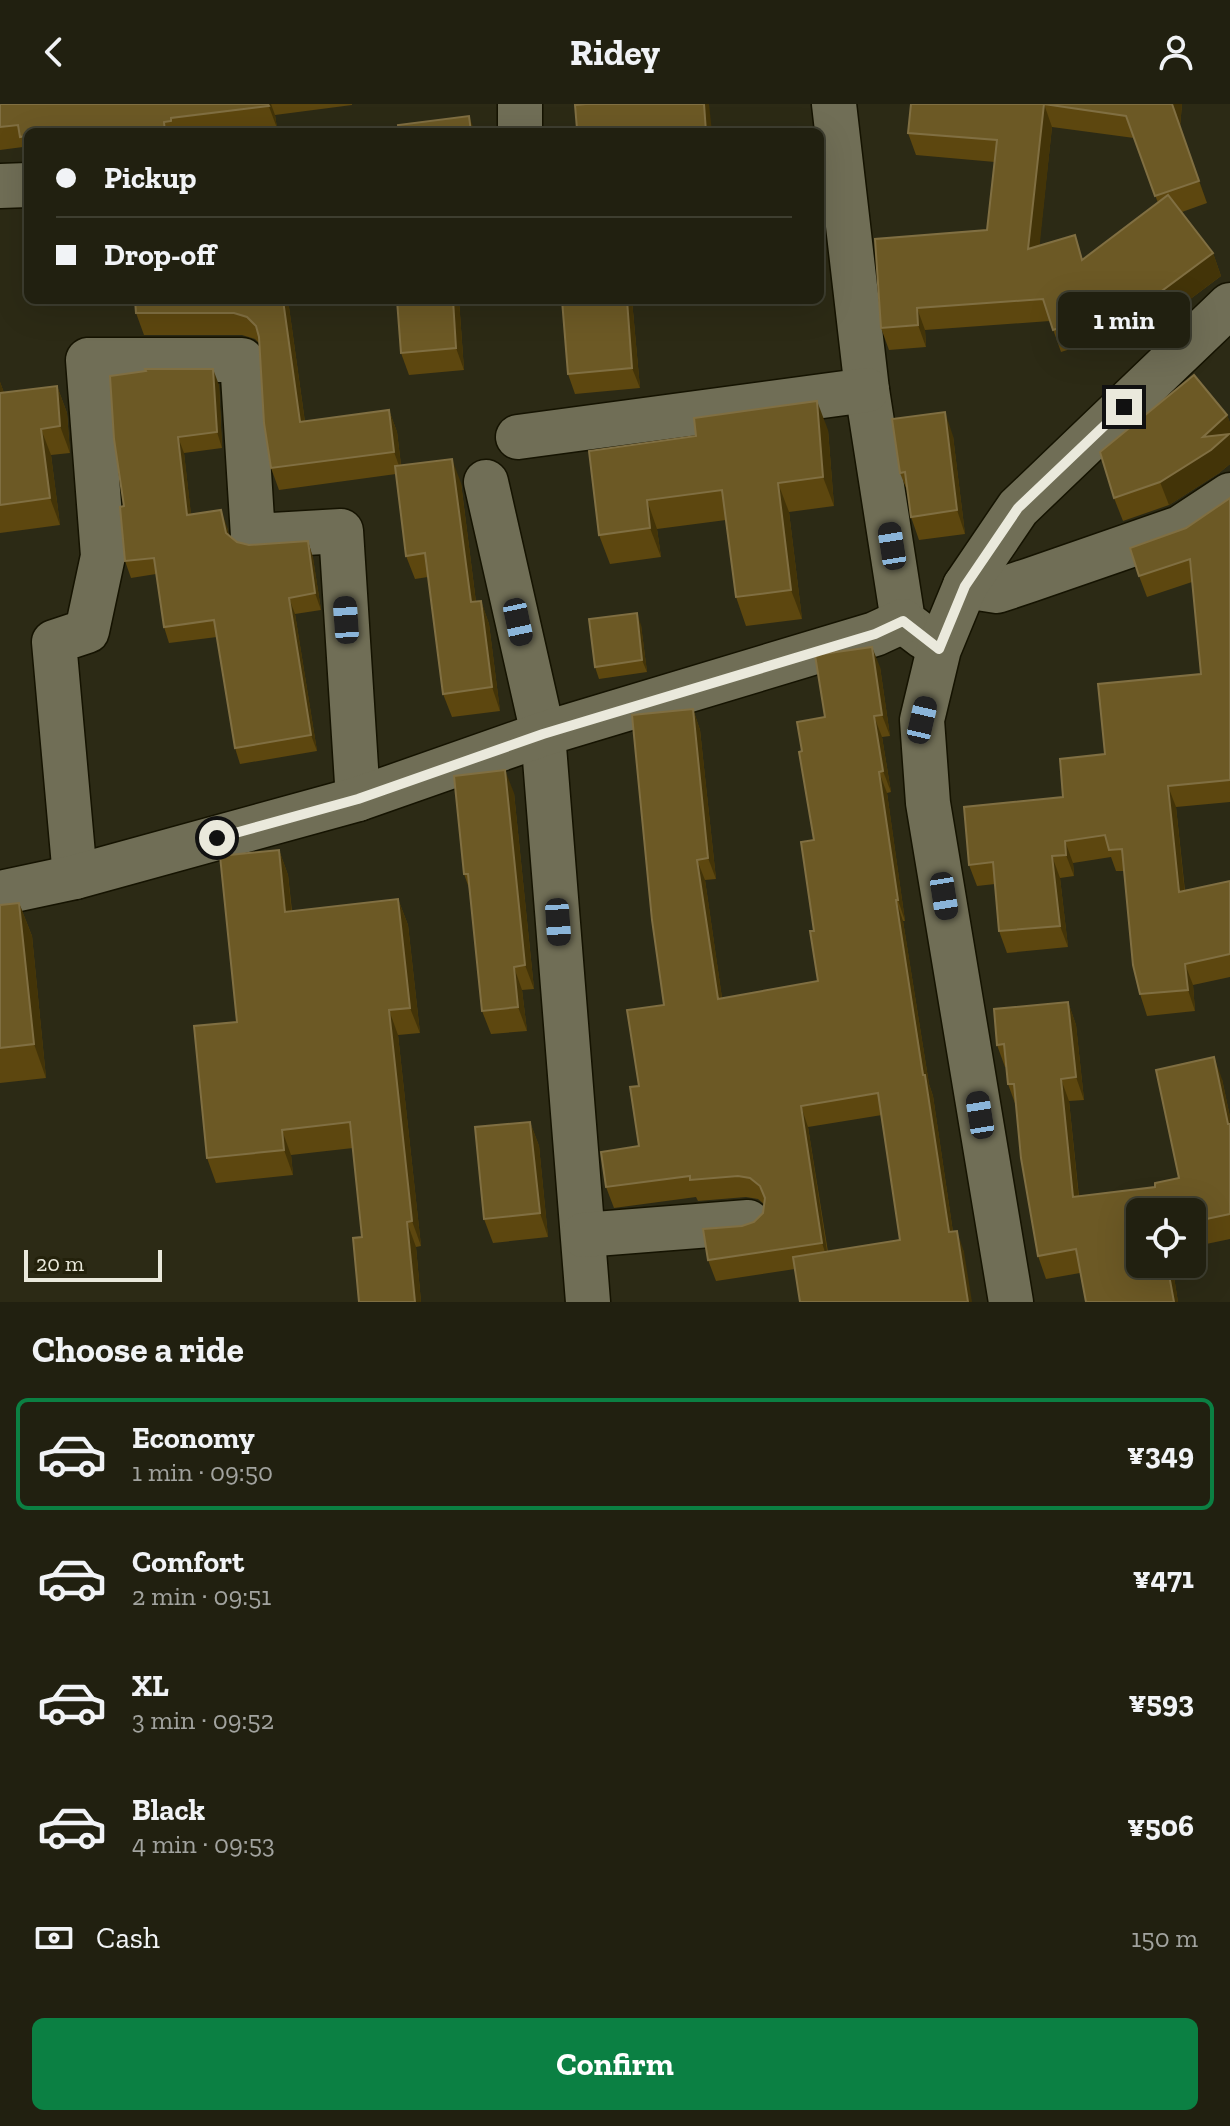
<!DOCTYPE html>
<html lang="en">
<head>
<meta charset="utf-8">
<style>
	body { margin:0; font-family:"Zilla Slab",serif; background:#292819; color:#f1f3f6; height:100vh; display:flex; flex-direction:column; font-size:30px; white-space:nowrap }
	* { box-sizing:border-box; margin:0 }
	p { font-size:26px; color:#a2a39f }
	.icon { flex:none; width:44px; height:44px; fill:none; stroke:currentColor; stroke-width:2; stroke-linecap:round; stroke-linejoin:round }
	.map { position:relative; height:1198px; overflow:hidden }
	.sheet { display:flex; flex-direction:column; background:#212010; flex:1 }
	.sheet>* { flex:none }
	.hud { position:absolute; left:24px; top:24px; width:800px; height:176px; border-radius:12px; box-shadow:0 8px 32px #0002,0 0 0 2px #3e3e30; display:grid; align-content:center; height:176px; padding:0 32px; background:#212010 }
	.controls { position:absolute; left:1126px; top:1094px; display:grid; gap:16px }
	.controls a { display:grid; place-items:center; width:80px; height:80px; border-radius:12px; background:#212010; box-shadow:0 8px 32px #0002,0 0 0 2px #3e3e30; font-size:40px }
	.scale { position:absolute; left:24px; bottom:20px; width:138px; box-sizing:border-box; padding-left:8px; border:4px solid #eae9dc; border-top:0; font-size:22px; line-height:28px; white-space:nowrap; color:#eae9dc; -webkit-text-stroke:6px #23210b; paint-order:stroke }
	.end { position:absolute; width:36px; height:36px; margin:-18px; border:10px solid #eae9dc; background:#111; box-shadow:0 0 0 4px #111 }
	.from { border-radius:50% }
	.bubble { position:absolute; height:56px; border-radius:12px; background:#212010; box-shadow:0 8px 32px #0002,0 0 0 2px #3e3e30; font-size:26px; font-weight:800; line-height:56px; text-align:center }
	.car { position:absolute; width:24px; height:48px; margin:-24px -12px; border-radius:10px; box-shadow:0 0 6px 2px #0007; background:linear-gradient(#222 24%,#8ab4d8 0 40%,#222 0 76%,#8ab4d8 0 86%,#222 0) }
	.hud b { display:flex; align-items:center; gap:28px; height:76px; font-size:30px }
	.hud b+b { border-top:2px solid #3e3e30 }
	.hud i { width:20px; height:20px; background:#f1f3f6 }
	ul { padding:0; list-style:none }
	li { display:flex; align-items:center; gap:24px; height:112px; margin:0 16px 12px; padding:0 16px; border:4px solid transparent; border-radius:12px }
	li div { flex:1 }
	li b { display:block; font-size:30px }
	li em { font-style:normal; font-weight:800 }
	li.selected { border-color:#0b8043 }
	li>.icon { width:72px; height:72px; stroke-width:1.5 }
	h2 { padding:0 32px; font-size:36px; line-height:96px }
	.pay { display:flex; align-items:center; gap:20px; height:88px; padding:0 32px; font-size:30px }
	.pay p { margin-inline-start:auto }
	.cta { display:flex; gap:16px; margin-top:auto; padding:16px 32px }
	.cta a { flex:1; height:92px; border-radius:12px; background:#0b8043; color:#fff; font-size:32px; font-weight:800; line-height:92px; text-align:center }
	header { display:flex; justify-content:space-between; align-items:center; height:104px; padding:0 32px; background:#212010; font-size:36px; font-weight:800 }
	.map>svg:first-child { display:block }
	.lines { fill:none; stroke-linecap:round; stroke-linejoin:round }
	.minor-casing { stroke:#151301; stroke-width:47 }
	.minor { stroke:#706e56; stroke-width:44 }
	.wall { fill:#5d470f; fill-rule:evenodd }
	.shaded-wall { fill:#433408 }
	.building { fill:#6c5925; stroke:#806f42; stroke-width:2 }
	.route { stroke:#eae9dc; stroke-width:10 }
</style>
</head>
<body>
<header><svg class="icon" aria-label="back" viewBox="0 0 24 24"><path d="M15 5l-7 7 7 7"/></svg>Ridey<svg class="icon" aria-label="person" viewBox="0 0 24 24"><circle cx="12" cy="8" r="4"/><path d="M4 21q1-7 8-7t8 7"/></svg></header>
<div class="map">
<svg width="1230" height="1198" viewBox="0 0 1230 1198">
	<rect width="100%" height="100%" fill="#2c2a15"/>
	<g class="lines">
		<g class="minor-casing">
			<g id="minor">
				<path d="M520 0V28"/>
				<path d="M834 0 867 286 903 517 924 533"/>
				<path d="M0 82 28 81"/>
				<path d="M518 333 867 286"/>
				<path d="M486 378 543 630 588 1198"/>
				<path d="M965 482 997 487 1030 476 1180 424 1230 391"/>
				<path d="M75 773 54 538 87 527 103 452 88 256H242L253 432 341 427 358 695"/>
				<path d="M0 789 75 773 358 695 543 630 875 530 903 517"/>
				<path d="M583 1131 748 1118"/>
				<path d="M1011 1198 928 699 922 616 939 545 965 482 1018 404 1230 201"/>
			</g>
		</g>
		<use href="#minor" class="minor"/>
	</g>
	<g class="wall">
		<path d="M0 0H352V1L275 11 277 24 245 28H28V55L23 43 0 46Z"/>
		<path d="M911 0H1182L1180 23 1207 99 1182 108 1213 149 1221 172 1149 226 1145 221 1061 248 1050 217 925 226 926 243 889 246 881 224 987 126 995 58 916 51 908 29ZM1052 23 1134 34 1158 99 1084 155 1039 142Z"/>
		<path d="M288 196 305 318 389 306 397 328 401 361 461 379 476 498 481 497 489 520 500 607 452 613 443 590 428 473 415 475 406 452 396 370 279 386 271 364 259 239 255 235 242 231H144L136 209Z"/>
		<path d="M459 196 464 266 409 271 401 249Z"/>
		<path d="M562 196H632L640 284 575 290 568 270Z"/>
		<path d="M0 278 4 289 57 282 67 309 70 349 51 351 60 421 0 429Z"/>
		<path d="M219 281 222 344 184 349 191 411 227 423 229 432 237 438 249 441 308 437 313 454 321 506 295 510 317 647 240 660 235 644 217 533 169 539 164 523 156 470 131 474 125 457 124 402Z"/>
		<path d="M1227 311 1230 319V360L1219 369 1169 401 1123 417 1114 394Z"/>
		<path d="M828 326 834 402 789 408 802 515 746 522 736 493 726 416 657 425 661 453 610 460 599 431 589 347Z"/>
		<path d="M953 332 965 430 919 436 911 413 908 389 900 369Z"/>
		<path d="M1230 394V698L1176 703 1185 787 1230 777V873L1193 881 1195 907 1147 912 1140 890 1124 767H1116L1111 753 1073 759 1074 772 1060 774 1068 843 1007 849 999 827 995 780 977 782 969 761 1063 693 1105 650 1201 570 1192 478 1147 493 1139 472 1186 424Z"/>
		<path d="M641 521 647 568 599 575 595 563Z"/>
		<path d="M880 563 890 632 882 633 891 688 887 689 905 817H903L929 980 933 992 953 1128 964 1148 795 1165 716 1177 708 1156 742 1122 754 1118 763 1109 764 1100 758 1095 746 1093 698 1097 696 1093 614 1104 606 1083 639 1042V982L664 901 693 605 700 626 716 775 705 776 722 894 818 877 814 827V736L802 647 825 613ZM882 1011 900 1136 828 1148 808 1023Z"/>
		<path d="M514 689 534 885 522 886 527 927 491 930 482 907 470 787 464 770Z"/>
		<path d="M279 746 288 771 292 807 398 795 408 821 420 929 398 931 421 1142 416 1143 421 1198H359L362 1133 353 1044 291 1051 293 1071 216 1079 207 1054 237 918Z"/>
		<path d="M19 799 32 832 46 974 0 979V801Z"/>
		<path d="M1068 898 1076 921 1084 996 1069 997 1079 1093 1155 1083 1179 1074 1222 975 1230 1013V1135L1192 1143V1108H1140L1172 1160 1178 1198H1086L1080 1169 1046 1175 1038 1152 1016 1002 1008 980 1006 963H1005L997 941Z"/>
		<path d="M530 1018 539 1042 548 1133 493 1139 484 1115Z"/>
	</g>
	<g class="shaded-wall">
		<path d="M268 0H271L275 11 277 24Z"/>
		<path d="M704 0H709L712 28H706Z"/>
		<path d="M1044 0 1052 23 1037 167 1028 145Z"/>
		<path d="M1172 0H1182L1180 23 1207 99 1172 1Z"/>
		<path d="M469 12 475 28H471Z"/>
		<path d="M1213 149 1221 172 1149 226 1140 203Z"/>
		<path d="M283 196H288L308 340 300 318Z"/>
		<path d="M453 196H459L464 266 456 244Z"/>
		<path d="M627 196H632L640 284 632 264Z"/>
		<path d="M917 204 925 226 926 243 918 221Z"/>
		<path d="M213 265 219 281 222 344 217 328Z"/>
		<path d="M0 278 7 297 0 290Z"/>
		<path d="M57 282 67 309 70 349 60 322Z"/>
		<path d="M817 297 828 326 834 402 823 373Z"/>
		<path d="M389 306 397 328 402 370 394 348Z"/>
		<path d="M945 308 953 332 965 430 957 406Z"/>
		<path d="M1227 311 1230 319V360L1219 369 1169 401 1160 378 1203 333Z"/>
		<path d="M41 325 51 351 60 421 50 394Z"/>
		<path d="M178 333 184 349 193 427 187 411Z"/>
		<path d="M452 355 461 379 479 522 471 498Z"/>
		<path d="M778 379 789 408 802 515 791 486Z"/>
		<path d="M647 396 657 425 661 453 650 424Z"/>
		<path d="M221 406 227 423 232 445 226 429Z"/>
		<path d="M308 437 313 454 321 506 315 489Z"/>
		<path d="M289 494 295 510 317 647 311 631Z"/>
		<path d="M481 497 489 520 500 607 492 583Z"/>
		<path d="M637 509 641 521 647 568 642 556Z"/>
		<path d="M872 543 880 563 890 632 882 611Z"/>
		<path d="M693 605 700 626 716 775 708 754Z"/>
		<path d="M874 612 882 633 891 688 883 667Z"/>
		<path d="M505 666 514 689 534 885 525 861Z"/>
		<path d="M879 668 887 689 905 817 898 796Z"/>
		<path d="M1168 682 1176 703 1187 810 1179 788Z"/>
		<path d="M1065 737 1073 759 1074 772 1066 751Z"/>
		<path d="M279 746 288 771 294 833 285 808Z"/>
		<path d="M1052 752 1060 774 1068 843 1060 822Z"/>
		<path d="M697 756 705 776 725 915 718 895Z"/>
		<path d="M398 795 408 821 420 929 410 904Z"/>
		<path d="M896 796 903 817 929 980 933 992 956 1149 949 1128Z"/>
		<path d="M19 799 32 832 46 974 34 940Z"/>
		<path d="M1185 860 1193 881 1195 907 1188 886Z"/>
		<path d="M514 863 522 886 527 927 518 903Z"/>
		<path d="M1068 898 1076 921 1084 996 1076 973Z"/>
		<path d="M389 906 398 931 421 1142 412 1117Z"/>
		<path d="M1214 953 1222 975 1230 1013V1026Z"/>
		<path d="M1061 975 1069 997 1081 1116 1073 1093Z"/>
		<path d="M801 1002 808 1023 829 1160 822 1139Z"/>
		<path d="M530 1018 539 1042 548 1133 540 1109Z"/>
		<path d="M282 1026 291 1051 293 1071 284 1046Z"/>
		<path d="M407 1118 416 1143 421 1198H415Z"/>
		<path d="M957 1127 964 1148 972 1198H968Z"/>
		<path d="M1167 1160H1172L1178 1198H1174Z"/>
	</g>
	<g class="building">
		<path d="M0 0H268L269 2 171 14V17L164 18 165 28H28V36H25V32L20 33 18 21 0 23Z"/>
		<path d="M586 0H704L706 28H560V26L577 25 575 1Z"/>
		<path d="M911 0H1172L1199 77 1155 92 1126 12 1044 0 1028 145 1075 131 1082 156 1168 91 1213 149 1140 203 1137 199 1053 226 1043 195 917 204 918 221 881 224 875 135 987 126 997 36 908 29Z"/>
		<path d="M469 12 471 28H399L398 21Z"/>
		<path d="M25 126H28V153Z"/>
		<path d="M135 196H283L300 318 389 306 394 348 271 364 264 319 259 233 256 222 247 213 234 209H136Z"/>
		<path d="M397 196H453L456 244 401 249Z"/>
		<path d="M562 196H627L632 264 568 270Z"/>
		<path d="M145 265H213L217 328 178 333 187 411 221 406 226 429 237 438 249 441 308 437 315 489 289 494 311 631 235 644 214 516 164 523 154 454 125 457 120 403 124 402 114 335 110 272 146 267Z"/>
		<path d="M1194 271 1227 311 1203 333 1229 330 1211 346 1160 378 1114 394 1100 348Z"/>
		<path d="M57 282 60 322 41 325 50 394 0 401V289Z"/>
		<path d="M817 297 823 373 778 379 791 486 736 493 722 386 647 396 650 424 599 431 589 347 696 332 694 314Z"/>
		<path d="M945 308 957 406 911 413 905 368 900 369 892 315Z"/>
		<path d="M452 355 471 498 481 497 492 583 443 590 425 449 406 452 395 362Z"/>
		<path d="M1230 394V676L1168 682 1179 788 1230 777V850L1185 860 1188 886 1140 890 1133 861 1122 745 1109 746 1105 731 1065 737 1066 751 1052 752 1060 822 999 827 993 758 969 761 964 703 1063 693 1060 655 1105 650 1098 580 1201 570 1190 455 1139 472 1130 444 1186 424Z"/>
		<path d="M637 509 642 556 595 563 589 515Z"/>
		<path d="M872 543 882 611 874 612 883 667 879 668 898 796H896L923 971H925L949 1128 957 1127 968 1198H800L793 1153 900 1136 878 989 801 1002 822 1139 708 1156 703 1125 742 1122 754 1118 763 1109 765 1094 760 1082 750 1074 738 1072 690 1076V1072L606 1083 601 1048 639 1042 630 983 639 982 627 906 664 901 652 816 632 611 693 605 708 754 697 756 718 895 818 877 810 827H814L801 738 814 736 799 648 802 647 797 618 825 613 815 551Z"/>
		<path d="M505 666 525 861 514 863 518 903 482 907 468 770H464L454 672Z"/>
		<path d="M279 746 285 808 398 795 410 904 389 906 412 1117 407 1118 415 1198H359L353 1134 362 1133 350 1018 282 1026 284 1046 207 1054 194 922 237 918 220 752Z"/>
		<path d="M19 799 34 940 0 944V801Z"/>
		<path d="M1068 898 1076 973 1061 975 1073 1093 1155 1083V1079L1179 1074 1156 966 1214 953 1228 1020H1230V1110L1192 1118V1108H1140V1160H1167L1174 1198H1086L1076 1145 1038 1152 1021 1054 1014 980H1008L1004 940 997 941 994 905Z"/>
		<path d="M530 1018 540 1109 484 1115 475 1023Z"/>
	</g>
	<g class="lines">
		<path class="route" d="M217 734 358 695 543 630 875 530 903 517 939 545 965 482 1018 404 1124 303"/>
	</g>
</svg>
<div class="controls">
<a><svg class="icon" aria-label="locate" viewBox="0 0 24 24"><circle cx="12" cy="12" r="6"/><path d="M12 2v4M12 18v4M2 12h4M18 12h4"/></svg></a>
</div>
<div class="scale">20 m</div>
<i class="end from" style="left:217px;top:734px"></i>
<i class="end" style="left:1124px;top:303px"></i>
<div class="bubble" style="left:1058px;top:188px;width:132px">1 min</div>
<i class="car" style="left:892px;top:442px;rotate:351deg"></i>
<i class="car" style="left:346px;top:516px;rotate:356deg"></i>
<i class="car" style="left:518px;top:518px;rotate:168deg"></i>
<i class="car" style="left:922px;top:616px;rotate:13deg"></i>
<i class="car" style="left:944px;top:792px;rotate:171deg"></i>
<i class="car" style="left:558px;top:818px;rotate:176deg"></i>
<i class="car" style="left:980px;top:1011px;rotate:351deg"></i>
<div class="hud">
<b><i class="from"></i>Pickup</b>
<b><i></i>Drop-off</b>
</div>
</div>
<section class="sheet">
<h2>Choose a ride</h2>
<ul>
<li class="selected"><svg class="icon" aria-label="car" viewBox="0 0 24 24"><path d="M5 17H2v-5l4-1 3-4h7l3 4 3 1v5h-3M9 17h6M6 11h13"/><circle cx="7" cy="17" r="2"/><circle cx="17" cy="17" r="2"/></svg><div><b>Economy</b><p>1 min · 09:50</p></div><em>¥349</em></li>
<li><svg class="icon" aria-label="car" viewBox="0 0 24 24"><path d="M5 17H2v-5l4-1 3-4h7l3 4 3 1v5h-3M9 17h6M6 11h13"/><circle cx="7" cy="17" r="2"/><circle cx="17" cy="17" r="2"/></svg><div><b>Comfort</b><p>2 min · 09:51</p></div><em>¥471</em></li>
<li><svg class="icon" aria-label="car" viewBox="0 0 24 24"><path d="M5 17H2v-5l4-1 3-4h7l3 4 3 1v5h-3M9 17h6M6 11h13"/><circle cx="7" cy="17" r="2"/><circle cx="17" cy="17" r="2"/></svg><div><b>XL</b><p>3 min · 09:52</p></div><em>¥593</em></li>
<li><svg class="icon" aria-label="car" viewBox="0 0 24 24"><path d="M5 17H2v-5l4-1 3-4h7l3 4 3 1v5h-3M9 17h6M6 11h13"/><circle cx="7" cy="17" r="2"/><circle cx="17" cy="17" r="2"/></svg><div><b>Black</b><p>4 min · 09:53</p></div><em>¥506</em></li>
</ul>
<div class="pay"><svg class="icon" aria-label="cash" viewBox="0 0 24 24"><path d="M3 7h18v10H3z"/><circle cx="12" cy="12" r="2"/></svg>Cash<p>150 m</p></div>
<div class="cta"><a>Confirm</a></div>
</section>
</body>
</html>
